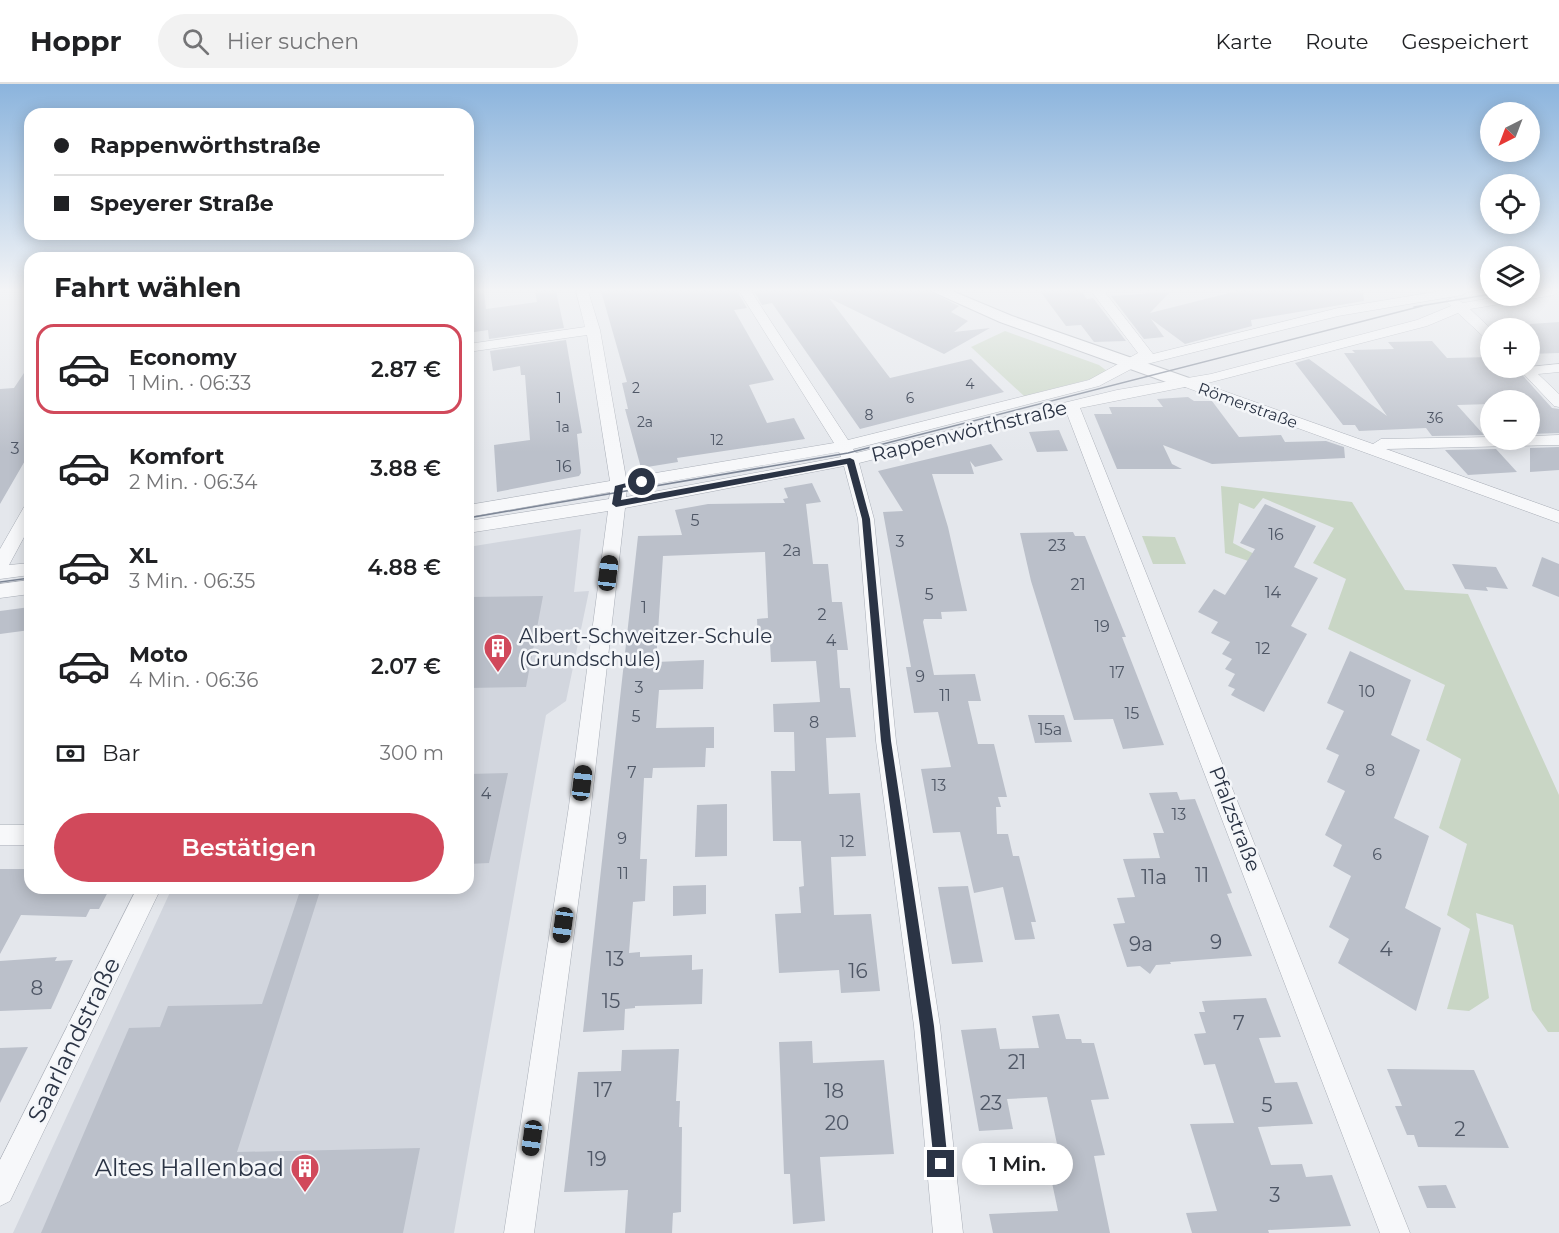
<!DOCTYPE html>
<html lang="de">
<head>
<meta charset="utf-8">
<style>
	body { margin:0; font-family:Montserrat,sans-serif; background:#f2f2f2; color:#202124; height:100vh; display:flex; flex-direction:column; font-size:22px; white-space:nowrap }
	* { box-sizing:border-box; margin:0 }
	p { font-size:20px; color:#757577 }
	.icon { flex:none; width:33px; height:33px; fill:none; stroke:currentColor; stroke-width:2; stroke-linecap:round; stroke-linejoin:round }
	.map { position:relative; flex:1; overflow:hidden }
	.panel { position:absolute; left:24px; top:168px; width:450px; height:642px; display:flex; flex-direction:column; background:#fff; border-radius:18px; box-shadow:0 3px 15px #0003 }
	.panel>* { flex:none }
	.top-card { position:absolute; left:24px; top:24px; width:450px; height:132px; border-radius:18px; box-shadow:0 3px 15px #0003; display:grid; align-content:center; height:132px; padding:0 30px; background:#fff }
	.needle { width:39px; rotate:222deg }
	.tools { position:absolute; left:1480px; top:18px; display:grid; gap:12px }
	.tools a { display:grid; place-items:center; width:60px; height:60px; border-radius:50%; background:#fff; box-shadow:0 3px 15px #0003; font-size:30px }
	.end { position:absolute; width:27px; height:27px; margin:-14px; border:8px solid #2b3445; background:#fff; box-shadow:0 0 0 3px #fff }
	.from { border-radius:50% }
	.bubble { position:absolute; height:42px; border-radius:21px; background:#fff; box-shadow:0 3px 15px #0003; font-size:20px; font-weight:600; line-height:42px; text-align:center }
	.car { position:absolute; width:18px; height:36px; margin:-18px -9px; border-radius:8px; box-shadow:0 0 4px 2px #0007; background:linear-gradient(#222 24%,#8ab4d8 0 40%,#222 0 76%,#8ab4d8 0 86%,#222 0) }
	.top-card b { display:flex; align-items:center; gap:21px; height:57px; font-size:22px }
	.top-card b+b { border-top:2px solid #e0e0e0 }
	.top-card i { width:15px; height:15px; background:#202124 }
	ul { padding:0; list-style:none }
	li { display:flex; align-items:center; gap:18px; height:90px; margin:0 12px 9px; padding:0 18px; border:3px solid transparent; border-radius:18px }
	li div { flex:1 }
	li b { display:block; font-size:22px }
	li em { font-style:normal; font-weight:600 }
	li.current { border-color:#d1495b }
	li>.icon { width:54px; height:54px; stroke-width:1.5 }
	h2 { padding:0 30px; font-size:27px; line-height:72px }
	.pay { display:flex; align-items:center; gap:15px; height:66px; padding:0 30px; font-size:22px }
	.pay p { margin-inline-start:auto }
	.button { display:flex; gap:12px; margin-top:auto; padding:12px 30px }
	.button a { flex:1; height:69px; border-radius:36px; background:#d1495b; color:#fff; font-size:24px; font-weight:600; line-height:69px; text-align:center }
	header { display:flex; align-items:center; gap:36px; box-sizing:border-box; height:84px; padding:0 30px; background:#fff; border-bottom:2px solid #e0e0e0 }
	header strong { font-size:28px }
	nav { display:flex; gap:33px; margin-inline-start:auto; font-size:21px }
	.search { width:420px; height:54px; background:#f2f2f2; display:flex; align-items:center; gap:15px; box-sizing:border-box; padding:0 21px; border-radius:33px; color:#757577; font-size:22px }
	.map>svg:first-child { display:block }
	.built { fill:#d2d6de }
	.green { fill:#c9d6c5 }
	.building { fill:#bbc0ca }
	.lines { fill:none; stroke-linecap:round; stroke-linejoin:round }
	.minor-casing { stroke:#a9aeb7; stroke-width:1 }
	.tertiary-casing { stroke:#a9aeb7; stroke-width:2 }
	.minor { fill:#f7f8fa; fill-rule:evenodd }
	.tertiary { fill:#f7f8fa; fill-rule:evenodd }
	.tram { stroke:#7d8696; stroke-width:1.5 }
	.route { fill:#2b3445 }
	.labels { text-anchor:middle; stroke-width:5; stroke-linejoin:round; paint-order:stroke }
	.far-number-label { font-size:14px; fill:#4f5766 }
	.far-street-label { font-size:16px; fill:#2b3445; stroke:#f4f6f9 }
	.number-label { font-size:16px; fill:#4f5766 }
	.street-label { font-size:20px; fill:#2b3445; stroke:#f4f6f9 }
	.poi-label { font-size:20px; fill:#2b3445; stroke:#f4f6f9; text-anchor:start }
	.near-number-label { font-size:20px; fill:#4f5766 }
	.near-street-label { font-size:24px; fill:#2b3445; stroke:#f4f6f9 }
	.near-poi-label { font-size:24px; fill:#2b3445; stroke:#f4f6f9; text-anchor:end }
</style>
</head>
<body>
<header>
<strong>Hoppr</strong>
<div class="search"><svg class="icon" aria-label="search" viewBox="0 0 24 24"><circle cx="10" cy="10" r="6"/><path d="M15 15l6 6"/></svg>Hier suchen</div>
<nav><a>Karte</a><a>Route</a><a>Gespeichert</a></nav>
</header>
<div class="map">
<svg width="1559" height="1149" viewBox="0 0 1559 1149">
	<rect width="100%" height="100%" fill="#e4e7ec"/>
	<path class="built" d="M581 445 574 508 589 507 566 617 546 631 454 1149H13L172 804H468V463Z"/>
	<g class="green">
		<path d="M1005 247 1099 281 1107 287 1099 293 1024 312 971 263Z"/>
		<path d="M1221 402 1352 418 1405 506 1468 510 1559 711V948H1548L1532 926 1513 841 1476 829 1489 914 1469 927 1447 925 1470 845 1447 831 1467 760 1439 744 1461 675 1426 656 1445 601 1328 545 1346 495 1313 479 1334 444 1263 414 1254 425 1239 419 1233 459 1258 472 1254 479 1225 469Z"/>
		<path d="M1142 452 1175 453 1186 480H1153Z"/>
	</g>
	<g class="building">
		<path d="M468 207H484L486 225 537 218 535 207H556L564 244 489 255 488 246 468 249Z"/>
		<path d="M601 207H737L747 224 734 226 774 296 749 301 767 339 794 334 805 355 677 374 678 378 641 384 625 325H628L622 299 627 298Z"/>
		<path d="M754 207H929L959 222 951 228 968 237 954 248 990 244 944 270 829 214 890 294 971 275 1004 308 860 345 772 219 762 221Z"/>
		<path d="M1040 207H1081L1087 215 1093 214 1126 257 1094 258 1081 241 1066 242Z"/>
		<path d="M1237 207H1363L1364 217 1251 236 1252 242 1185 260 1151 235 1164 253 1144 255 1111 212 1170 208 1150 229Z"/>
		<path d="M1559 238V269L1530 270V240Z"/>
		<path d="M566 256 582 349 577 350 581 389 579 392 497 408 494 361 530 356 525 291H521L520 282 493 287 490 267Z"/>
		<path d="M1432 257 1447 274 1491 273V284H1516L1552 324 1559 325V349L1530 350V316H1491V320L1457 321 1484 351 1432 352 1426 344 1359 347 1355 341H1343L1295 279 1309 275 1387 332 1344 269H1355L1352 266 1394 265 1388 258Z"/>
		<path d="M30 280V368L0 420V305L14 304Z"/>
		<path d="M1188 313 1194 317H1212L1239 353 1281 351 1285 358 1326 357 1344 363 1345 374 1212 380 1163 361 1172 380 1182 385H1117L1094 330H1112L1109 323H1163L1157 315Z"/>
		<path d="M1059 346 1068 367 1037 368 1029 348Z"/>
		<path d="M991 360 1003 376 975 383 970 377 974 390H932L948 443 967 527 941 528 942 535H924L923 538 934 591 975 590 981 617H968L978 660H994L1007 713H998L1001 723H996L997 750H1008L1013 772H1019L1036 838H1031L1035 855 1015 856 1003 803 974 809 960 748 933 749 921 685 951 683 938 628 914 629 906 583H911L883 428 903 427 878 387Z"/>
		<path d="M1559 363V386L1530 388V364Z"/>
		<path d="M1496 365 1517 388 1468 391 1445 366Z"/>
		<path d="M812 399 821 418 806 420 813 480H828L832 518H842L848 566H837L840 604H850L856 653 826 654 829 710 860 709 866 772 831 773 834 831 871 830 880 907 841 909 839 886 779 889 775 830 801 829 799 803 804 802 801 757H773L771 687H795L794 648H774L773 620 820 618 816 577 771 578 770 559H758L757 535 768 534 765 468 663 472 656 578 704 576 703 605 659 606 656 644 714 643V664H706L705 683 653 684 652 694H644L640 775H647L645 817 633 818 629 869 640 868V873L692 871V886L703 885 702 920 635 922V924L625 925 624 946 583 948 638 452 682 451 675 426 708 420 785 419 783 415 788 414 784 404Z"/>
		<path d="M1265 420 1316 442 1294 483 1318 494 1291 542 1307 550 1264 628 1231 611 1235 605 1228 602 1235 590 1225 585 1232 575 1222 570 1230 558 1211 549 1218 538 1198 528 1214 505 1225 511 1255 465 1240 459Z"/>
		<path d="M1073 448 1075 452H1085L1126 553H1122L1164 661 1123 665 1113 635 1074 636 1031 497 1020 449Z"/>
		<path d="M1542 473 1559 480V513L1532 502Z"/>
		<path d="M1452 480 1496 483 1508 505 1486 503 1488 507 1465 505Z"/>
		<path d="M543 512 526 603 468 604V513Z"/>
		<path d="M30 523V546L0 550V527Z"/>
		<path d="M1350 567 1411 596 1391 651 1420 666 1394 734 1429 752 1405 824 1441 844 1416 927 1338 879 1349 855 1329 843 1351 792 1333 782 1342 761 1325 751 1345 707 1327 698 1339 671 1326 665 1344 627 1327 619Z"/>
		<path d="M1028 631H1064L1072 658 1035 659Z"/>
		<path d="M508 689 489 779 468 780V690Z"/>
		<path d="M1177 708 1180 716 1195 715 1232 809 1227 810 1252 872 1170 878 1171 880 1156 881 1150 890 1140 882 1127 883 1113 840 1125 839 1117 814 1135 813 1123 775 1160 774 1153 749H1164L1149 709Z"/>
		<path d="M727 720V772L695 773 697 721Z"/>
		<path d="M0 785H30V804H110L99 825H90L86 833 21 831 0 870Z"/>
		<path d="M706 801V830L673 832V802Z"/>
		<path d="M968 802 983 878 952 880 938 803Z"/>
		<path d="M301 804H321L237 1068 420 1064 403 1149H41L129 944 160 943 168 922 262 920Z"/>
		<path d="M57 873 55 877 73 876 51 925 0 927V877Z"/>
		<path d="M1266 914 1281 953 1259 954 1275 999 1297 998 1313 1040 1258 1043 1271 1081 1302 1080 1306 1093 1332 1091 1351 1142 1268 1146 1269 1149H1192L1186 1129 1217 1127 1190 1040 1234 1039 1215 980 1204 981 1194 950 1206 949 1199 928H1205L1202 917Z"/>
		<path d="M1059 930 1066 955H1081L1082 959H1094L1109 1015 1091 1016 1105 1071 1094 1072 1110 1149H993L989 1130 1058 1127 1051 1094 1064 1093 1047 1013 1007 1015 1013 1045 979 1047 961 946 996 944 1000 965 1039 964 1032 932Z"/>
		<path d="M812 957 813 979 884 976 894 1070 820 1073 825 1137 793 1140 790 1090H784L779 958Z"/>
		<path d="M28 963 0 1019V964Z"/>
		<path d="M679 965 676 1017H680L679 1043H682L681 1128 673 1129 672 1149H625L628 1106 564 1108 578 988 621 987 622 966Z"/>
		<path d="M1387 985 1474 986 1509 1064 1418 1063 1414 1051H1407L1395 1022H1402Z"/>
		<path d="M1446 1101 1456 1124H1427L1418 1102Z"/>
	</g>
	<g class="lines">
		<g class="minor-casing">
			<g id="minor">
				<path d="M576 207H588L600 246 626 394 834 359 739 207H751L848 356 1089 296 1138 269 1091 207H1104L1153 270 1338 224 1440 207H1468L1462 211 1338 232 1135 283 1099 302 853 365 856 369 1117 306 1211 290 1417 236 1451 222 1446 217 1453 213 1463 219 1503 212H1530V207H1559L1554 211 1470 225 1491 245V256L1486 255 1458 229 1427 242 1204 300 1373 360 1381 355 1491 353V356H1530V352L1559 351V361L1386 365 1559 427V439L1185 303 1080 324 1410 1149H1380L1066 327 859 379 874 435 896 657 940 942 963 1149H933L914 942 876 657 858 435 844 382 625 424 591 722 534 1149H504L569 722 608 427 468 449V437L609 415 610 408 468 433V421L610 397 587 251 468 268V260L585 243ZM839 368 841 373 626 413 627 405Z"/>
				<path d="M1559 280V288L1538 290 1559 310V323L1554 322 1518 284Z"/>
				<path d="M30 421V442L9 481 30 479V491L0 495V465L24 423Z"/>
				<path d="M30 496V510L0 514V500Z"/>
				<rect x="0" y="741" width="30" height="20"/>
				<path d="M137 804H161L10 1117 0 1122V1076Z"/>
			</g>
		</g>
		<g class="tertiary-casing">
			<path id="tertiary" d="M931 207H952L1012 232 1192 295 1195 299 1192 303H1180L1000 238Z"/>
		</g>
		<use href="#minor" class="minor"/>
		<use href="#tertiary" class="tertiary"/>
		<g class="tram">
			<path d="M1414 223 1491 210"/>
			<path d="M468 434 848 369 1422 222"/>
			<path d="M0 498 30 494"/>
		</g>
	</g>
	<linearGradient id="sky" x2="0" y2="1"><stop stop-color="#8bb4dd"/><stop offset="0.56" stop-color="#f3f4f6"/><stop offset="1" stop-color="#f3f4f6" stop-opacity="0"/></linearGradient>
	<rect width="1559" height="368" fill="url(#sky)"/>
	<path class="route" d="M850 374 854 376 870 435 891 657 934 942 948 1080 941 1087 934 1080 920 942 881 657 862 435 847 380 616 423 612 420 615 402 642 395 646 398 623 404 621 416Z"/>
	<defs>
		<g id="building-pin" transform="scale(1.5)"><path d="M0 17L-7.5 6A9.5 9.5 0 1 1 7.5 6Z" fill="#d1495b" stroke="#f4f6f9"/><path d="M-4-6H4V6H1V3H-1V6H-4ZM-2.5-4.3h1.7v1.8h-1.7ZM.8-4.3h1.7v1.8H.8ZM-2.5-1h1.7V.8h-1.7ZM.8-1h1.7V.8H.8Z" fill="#fff"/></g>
	</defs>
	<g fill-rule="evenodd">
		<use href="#building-pin" x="498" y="564"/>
		<use href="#building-pin" x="305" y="1084"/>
	</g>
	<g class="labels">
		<g class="far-number-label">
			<text x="970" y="305">4</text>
			<text x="636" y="309">2</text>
			<text x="559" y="319">1</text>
			<text x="910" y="319">6</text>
			<text x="869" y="336">8</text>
			<text x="1435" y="339">36</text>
			<text x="645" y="343">2a</text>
			<text x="563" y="348">1a</text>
			<text x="717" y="361">12</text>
		</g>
		<g class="far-street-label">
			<text transform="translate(1248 321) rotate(20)" y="6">Römerstraße</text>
		</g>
		<g class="number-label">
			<text x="15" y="370">3</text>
			<text x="564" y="388">16</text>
			<text x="695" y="442">5</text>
			<text x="1276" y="456">16</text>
			<text x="900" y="463">3</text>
			<text x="1057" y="467">23</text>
			<text x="792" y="472">2a</text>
			<text x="1078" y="506">21</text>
			<text x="1273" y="514">14</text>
			<text x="929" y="516">5</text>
			<text x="644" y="529">1</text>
			<text x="822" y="536">2</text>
			<text x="1102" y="548">19</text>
			<text x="831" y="562">4</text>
			<text x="1263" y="570">12</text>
			<text x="1117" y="594">17</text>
			<text x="920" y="598">9</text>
			<text x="639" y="609">3</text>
			<text x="1367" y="613">10</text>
			<text x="945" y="617">11</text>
			<text x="1132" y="635">15</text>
			<text x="636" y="638">5</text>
			<text x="814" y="644">8</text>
			<text x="1050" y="651">15a</text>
			<text x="1370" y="692">8</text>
			<text x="632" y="694">7</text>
			<text x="939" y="707">13</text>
			<text x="486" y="715">4</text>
			<text x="1179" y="736">13</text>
			<text x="622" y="760">9</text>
			<text x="847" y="763">12</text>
			<text x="1377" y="776">6</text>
			<text x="623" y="795">11</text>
		</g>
		<g class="street-label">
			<text transform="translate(969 347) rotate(-14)" y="7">Rappenwörthstraße</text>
			<text transform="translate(1235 735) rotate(69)" y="7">Pfalzstraße</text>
		</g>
		<g class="poi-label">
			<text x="519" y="559">Albert-Schweitzer-Schule<tspan x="519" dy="23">(Grundschule)</tspan></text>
		</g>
		<g class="near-number-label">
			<text x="1202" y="798">11</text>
			<text x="1154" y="800">11a</text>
			<text x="1216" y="865">9</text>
			<text x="1141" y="867">9a</text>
			<text x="1386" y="872">4</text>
			<text x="615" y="882">13</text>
			<text x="858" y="894">16</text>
			<text x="37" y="911">8</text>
			<text x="611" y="924">15</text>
			<text x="1239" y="946">7</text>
			<text x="1017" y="985">21</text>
			<text x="603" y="1013">17</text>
			<text x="834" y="1014">18</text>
			<text x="991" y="1026">23</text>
			<text x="1267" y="1028">5</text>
			<text x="837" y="1046">20</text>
			<text x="1460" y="1052">2</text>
			<text x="597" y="1082">19</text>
			<text x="1275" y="1118">3</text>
		</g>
		<g class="near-street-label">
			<text transform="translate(74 956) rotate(-64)" y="8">Saarlandstraße</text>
		</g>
		<g class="near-poi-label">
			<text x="284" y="1092">Altes Hallenbad</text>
		</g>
	</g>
</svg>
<div class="tools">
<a><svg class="needle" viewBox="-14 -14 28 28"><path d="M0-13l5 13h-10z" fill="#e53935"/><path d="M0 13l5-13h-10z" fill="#757577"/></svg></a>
<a><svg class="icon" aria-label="locate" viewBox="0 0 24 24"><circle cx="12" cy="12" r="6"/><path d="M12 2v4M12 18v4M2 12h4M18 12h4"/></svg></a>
<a><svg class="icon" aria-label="layers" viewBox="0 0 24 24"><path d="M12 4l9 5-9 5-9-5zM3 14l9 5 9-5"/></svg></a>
<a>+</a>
<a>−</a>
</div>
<i class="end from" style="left:642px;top:398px"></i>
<i class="end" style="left:941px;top:1080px"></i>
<div class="bubble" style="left:962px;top:1059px;width:111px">1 Min.</div>
<i class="car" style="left:608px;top:489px;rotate:7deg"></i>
<i class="car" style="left:582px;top:699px;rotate:7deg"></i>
<i class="car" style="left:563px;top:841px;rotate:188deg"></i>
<i class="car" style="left:532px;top:1054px;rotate:188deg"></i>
<div class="top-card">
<b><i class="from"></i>Rappenwörthstraße</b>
<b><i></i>Speyerer Straße</b>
</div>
<section class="panel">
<h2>Fahrt wählen</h2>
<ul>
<li class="current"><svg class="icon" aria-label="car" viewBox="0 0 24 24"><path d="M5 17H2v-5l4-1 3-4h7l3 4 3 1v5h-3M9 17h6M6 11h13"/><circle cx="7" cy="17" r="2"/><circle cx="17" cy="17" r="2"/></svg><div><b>Economy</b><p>1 Min. · 06:33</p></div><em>2.87 €</em></li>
<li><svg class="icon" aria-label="car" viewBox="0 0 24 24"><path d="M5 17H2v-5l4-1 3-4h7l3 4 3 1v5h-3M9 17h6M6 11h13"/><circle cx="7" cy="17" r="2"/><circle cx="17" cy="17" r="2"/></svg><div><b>Komfort</b><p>2 Min. · 06:34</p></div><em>3.88 €</em></li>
<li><svg class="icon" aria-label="car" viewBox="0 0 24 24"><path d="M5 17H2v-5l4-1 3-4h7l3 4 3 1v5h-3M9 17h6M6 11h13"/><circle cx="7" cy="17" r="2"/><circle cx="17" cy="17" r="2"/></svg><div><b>XL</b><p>3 Min. · 06:35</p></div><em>4.88 €</em></li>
<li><svg class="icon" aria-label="car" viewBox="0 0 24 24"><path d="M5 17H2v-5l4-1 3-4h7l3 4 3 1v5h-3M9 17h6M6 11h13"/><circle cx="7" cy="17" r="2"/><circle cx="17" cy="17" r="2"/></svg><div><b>Moto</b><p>4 Min. · 06:36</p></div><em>2.07 €</em></li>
</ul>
<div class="pay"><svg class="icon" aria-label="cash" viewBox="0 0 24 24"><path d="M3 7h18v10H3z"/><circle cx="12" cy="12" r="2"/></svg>Bar<p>300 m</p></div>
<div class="button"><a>Bestätigen</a></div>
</section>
</div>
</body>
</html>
